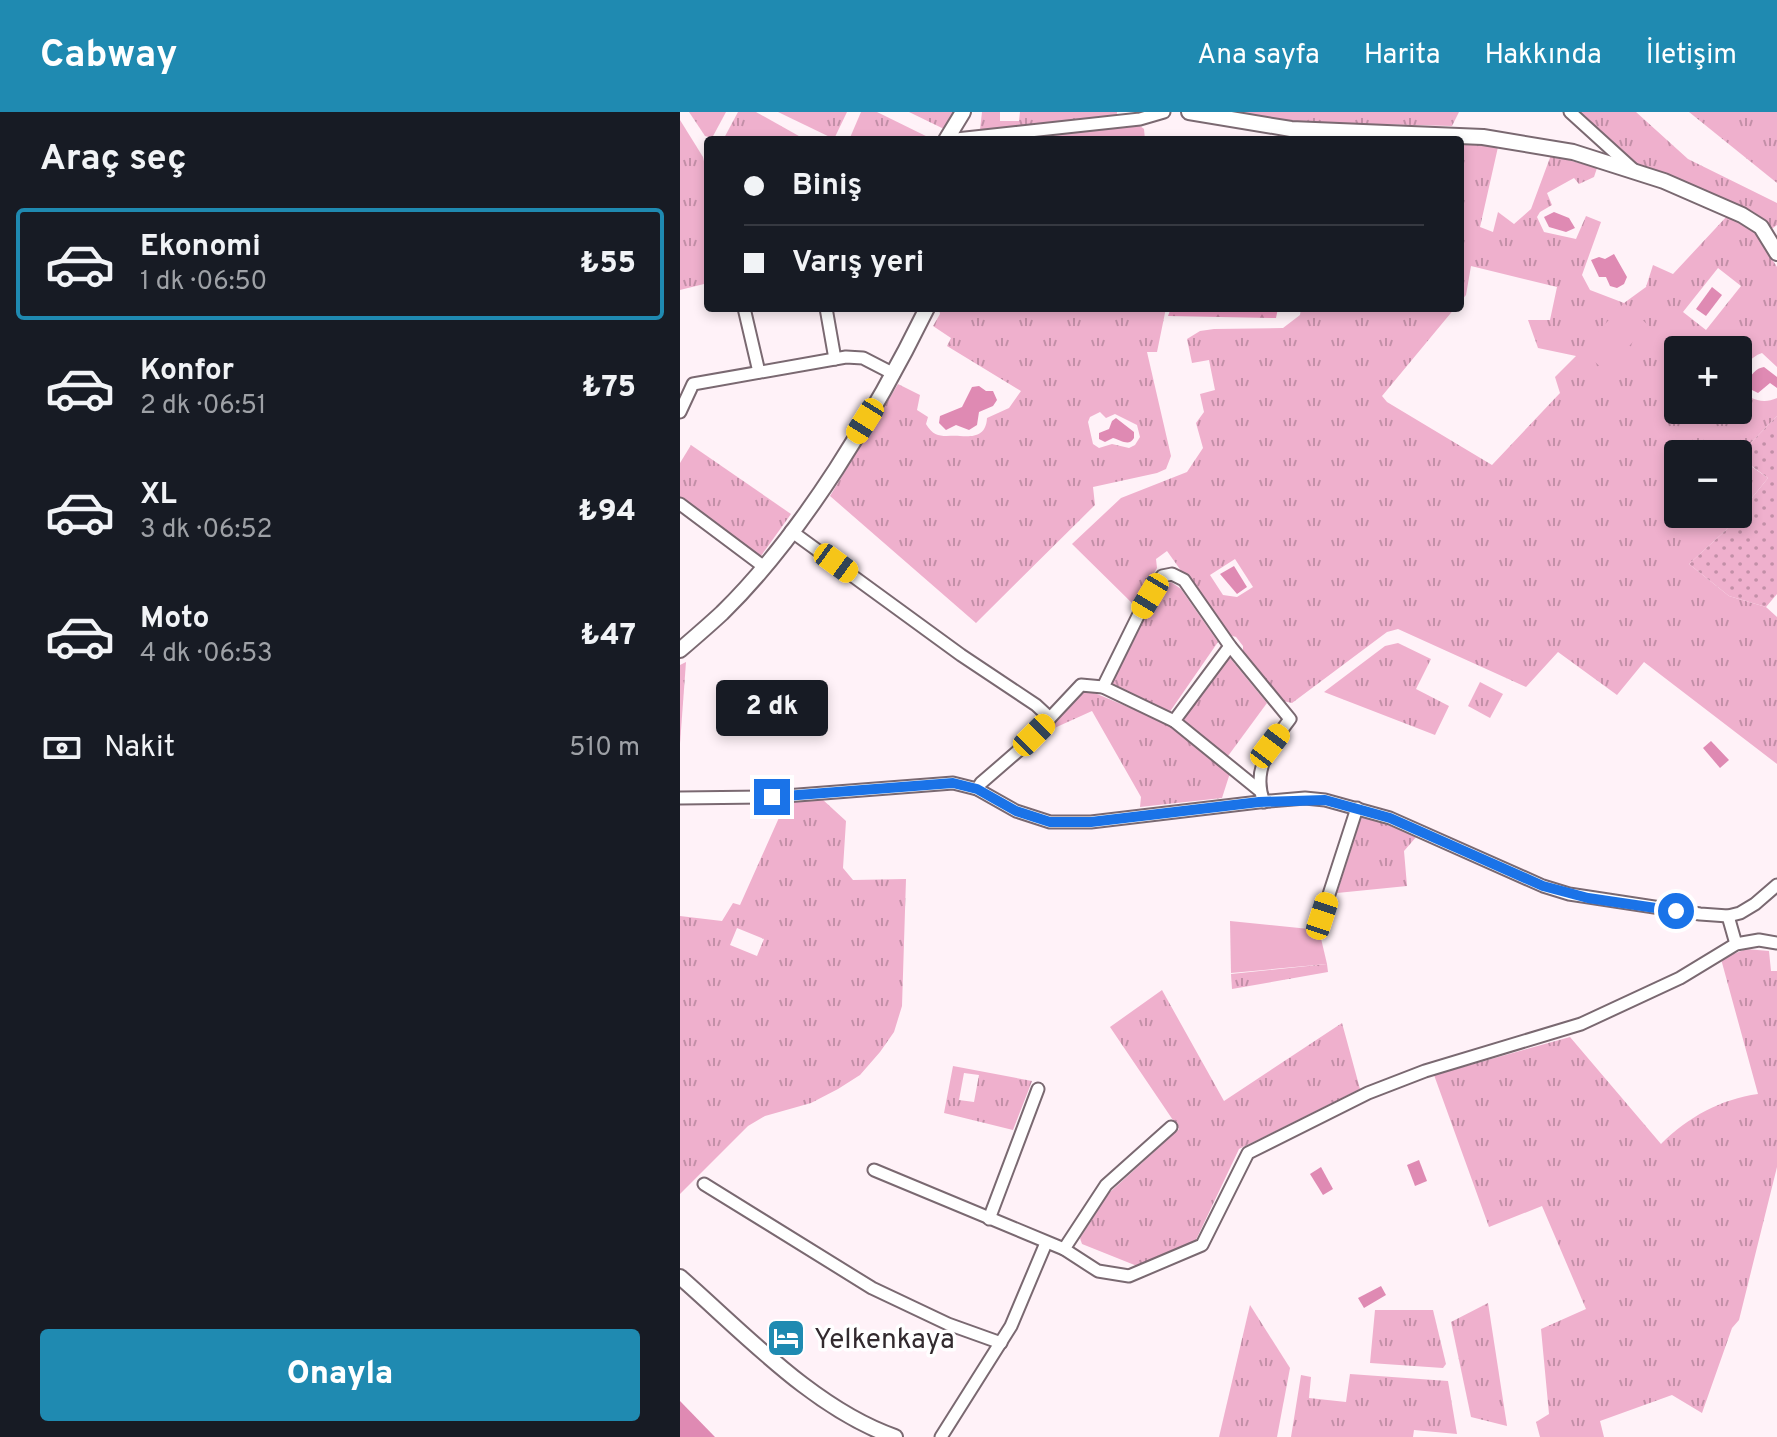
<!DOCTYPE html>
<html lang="tr">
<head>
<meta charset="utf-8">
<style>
	body { margin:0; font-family:Overpass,sans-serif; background:#242831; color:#f1f3f6; height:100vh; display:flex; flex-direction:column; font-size:30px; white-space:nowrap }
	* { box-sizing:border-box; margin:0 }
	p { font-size:26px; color:#9ea1a6 }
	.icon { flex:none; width:44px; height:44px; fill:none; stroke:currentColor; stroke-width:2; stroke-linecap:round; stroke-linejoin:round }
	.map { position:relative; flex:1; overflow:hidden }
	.details { display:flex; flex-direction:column; background:#171b24; width:680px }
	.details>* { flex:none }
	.guide { position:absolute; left:24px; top:24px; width:760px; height:176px; border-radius:8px; box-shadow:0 4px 12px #0003; display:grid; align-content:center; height:176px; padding:0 40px; background:#171b24 }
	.buttons { position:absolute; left:984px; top:224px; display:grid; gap:16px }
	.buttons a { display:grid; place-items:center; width:88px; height:88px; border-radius:8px; background:#171b24; box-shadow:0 4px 12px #0003; font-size:40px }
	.end { position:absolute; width:36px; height:36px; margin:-18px; border:10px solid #1a73e8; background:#fff; box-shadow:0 0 0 4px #fff }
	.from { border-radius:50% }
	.bubble { position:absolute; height:56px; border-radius:8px; background:#171b24; box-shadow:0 4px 12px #0003; font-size:26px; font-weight:800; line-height:56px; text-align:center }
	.car { position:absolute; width:24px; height:48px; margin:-24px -12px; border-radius:10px; box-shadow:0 0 6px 2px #0007; background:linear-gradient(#f5c518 24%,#345 0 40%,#f5c518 0 76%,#345 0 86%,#f5c518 0) }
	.guide b { display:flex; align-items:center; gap:28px; height:76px; font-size:30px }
	.guide b+b { border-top:2px solid #363941 }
	.guide i { width:20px; height:20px; background:#f1f3f6 }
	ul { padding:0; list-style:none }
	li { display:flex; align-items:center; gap:24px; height:112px; margin:0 16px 12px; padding:0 24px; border:4px solid transparent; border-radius:8px }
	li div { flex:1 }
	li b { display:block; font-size:30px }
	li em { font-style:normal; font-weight:800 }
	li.on { border-color:#1f8ab1 }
	li>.icon { width:72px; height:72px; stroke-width:1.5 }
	h2 { padding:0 40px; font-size:36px; line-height:96px }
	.pay { display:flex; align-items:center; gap:20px; height:88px; padding:0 40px; font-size:30px }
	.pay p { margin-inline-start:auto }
	.button { display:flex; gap:16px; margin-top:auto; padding:16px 40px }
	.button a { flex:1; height:92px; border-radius:8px; background:#1f8ab1; color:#fff; font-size:32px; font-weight:800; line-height:92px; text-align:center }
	header { display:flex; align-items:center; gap:48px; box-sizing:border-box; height:112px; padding:0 40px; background:#1f8ab1; color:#fff }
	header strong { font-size:38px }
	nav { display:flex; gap:44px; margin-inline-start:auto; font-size:28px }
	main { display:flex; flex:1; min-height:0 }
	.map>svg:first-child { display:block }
	.grass { fill:url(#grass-tufts); fill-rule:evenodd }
	.forest { fill:url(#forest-firs) }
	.park { fill:#efb0cd }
	.garden { fill:url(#garden-dots) }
	.water { fill:#df8ab3 }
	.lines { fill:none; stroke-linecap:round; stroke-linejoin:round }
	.minor-casing { stroke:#7a6971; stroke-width:15 }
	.tertiary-casing { stroke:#7a6971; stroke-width:18 }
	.minor { stroke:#fff; stroke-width:11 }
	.tertiary { stroke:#fff; stroke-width:14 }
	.route { stroke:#1a73e8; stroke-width:10 }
	.labels { text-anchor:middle; stroke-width:7; stroke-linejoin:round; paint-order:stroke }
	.poi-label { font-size:28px; fill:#322a2e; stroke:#fff; text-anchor:start }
</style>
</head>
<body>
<header>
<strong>Cabway</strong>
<nav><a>Ana sayfa</a><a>Harita</a><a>Hakkında</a><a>İletişim</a></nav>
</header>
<main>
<section class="details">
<h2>Araç seç</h2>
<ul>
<li class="on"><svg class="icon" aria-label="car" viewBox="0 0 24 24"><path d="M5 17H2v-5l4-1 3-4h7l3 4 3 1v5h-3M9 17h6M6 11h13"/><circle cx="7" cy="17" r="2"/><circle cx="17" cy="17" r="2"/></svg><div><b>Ekonomi</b><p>1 dk · 06:50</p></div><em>₺55</em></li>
<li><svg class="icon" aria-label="car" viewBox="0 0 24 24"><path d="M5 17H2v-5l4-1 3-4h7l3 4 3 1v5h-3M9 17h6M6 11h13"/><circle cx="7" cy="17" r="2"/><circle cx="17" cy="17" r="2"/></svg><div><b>Konfor</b><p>2 dk · 06:51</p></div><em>₺75</em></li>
<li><svg class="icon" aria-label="car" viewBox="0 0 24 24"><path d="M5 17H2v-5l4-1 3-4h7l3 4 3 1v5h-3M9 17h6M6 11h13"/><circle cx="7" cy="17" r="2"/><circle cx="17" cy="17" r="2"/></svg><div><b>XL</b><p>3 dk · 06:52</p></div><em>₺94</em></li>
<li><svg class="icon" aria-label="car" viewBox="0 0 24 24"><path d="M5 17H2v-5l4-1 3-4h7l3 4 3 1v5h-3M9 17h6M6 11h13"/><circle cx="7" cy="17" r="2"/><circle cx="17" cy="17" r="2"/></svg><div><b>Moto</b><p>4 dk · 06:53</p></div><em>₺47</em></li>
</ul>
<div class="pay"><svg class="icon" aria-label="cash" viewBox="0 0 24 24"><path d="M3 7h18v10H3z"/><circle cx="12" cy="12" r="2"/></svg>Nakit<p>510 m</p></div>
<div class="button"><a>Onayla</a></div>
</section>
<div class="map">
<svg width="1097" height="1325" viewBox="0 0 1097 1325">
	<defs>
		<pattern id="grass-tufts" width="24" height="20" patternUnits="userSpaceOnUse" patternTransform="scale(2)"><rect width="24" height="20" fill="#efb0cd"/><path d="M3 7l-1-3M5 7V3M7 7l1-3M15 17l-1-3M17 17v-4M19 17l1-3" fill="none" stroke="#c28fa7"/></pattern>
		<pattern id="forest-firs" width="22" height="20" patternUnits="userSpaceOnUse" patternTransform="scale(2)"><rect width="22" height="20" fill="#ef98c1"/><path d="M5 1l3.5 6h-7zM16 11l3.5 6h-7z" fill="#c27c9d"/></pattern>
		<pattern id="garden-dots" width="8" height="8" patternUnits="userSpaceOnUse" patternTransform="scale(2)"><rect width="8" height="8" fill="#efb0cd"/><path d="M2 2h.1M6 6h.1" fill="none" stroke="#c28fa7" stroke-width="1.8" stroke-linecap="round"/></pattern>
	</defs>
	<rect width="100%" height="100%" fill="#fff2f8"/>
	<g class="grass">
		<path d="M9 0H46L32 26 25 24Z"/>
		<path d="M58 0H76L126 28H43Z"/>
		<path d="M98 0H167L154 27Z"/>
		<path d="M181 0H197L254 28H169Z"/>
		<path d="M229 0H274L264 17Z"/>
		<path d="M302 0H320V9H339L340 0H437V5L300 18Z"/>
		<path d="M549 0H779L772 14 615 10Z"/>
		<path d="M897 0H956L1008 47 1097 91V113L1090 118 1085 108 1072 99 957 54Z"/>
		<path d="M1009 0H1097V71Z"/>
		<path d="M0 8 23 45 28 66V171L0 178Z"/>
		<path d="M456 11 464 17 465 28H348L347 23Z"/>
		<path d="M780 31 818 35 800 115 813 120 818 100 834 112 851 97 871 43 917 56 914 65 899 72 894 66 867 81 872 93 860 100 857 105 864 120 896 127 906 104 921 110 902 163 910 178 944 191 966 175 973 153 993 162 1048 103 1072 115 1097 155V255L1082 241C1070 245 1060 257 1058 269V238H998V298H1058V276C1070 287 1082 293 1097 286V304L1058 344V342H998V402H1058V345L1088 366 1046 418 1009 452 1049 484 1086 495 1097 505V652L964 550 937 583 878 540 846 575 718 517 707 520 612 591 603 589 563 540V534L556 525 546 522 487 439 476 447 477 456 455 494 392 432 441 386 507 360 523 336 516 311 524 300 520 282 535 278 529 248 512 251 507 227 520 219 534 217 603 216 620 203 621 196H775L702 284 707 290 812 353 880 281 875 265 896 244 858 236 848 208H870L877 175 791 154 786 183 780 190ZM1038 156 1061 174 1026 218 1003 200ZM555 447 573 475 557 485 543 483 530 463Z"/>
		<path d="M259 196H486L477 240H467L491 344 486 357 477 361 413 375 415 393 296 511 150 384 218 272 240 283 237 298 248 305 246 312C255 328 265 323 280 324 294 325 306 324 307 306L329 296 341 279 267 234 271 226 253 214 260 202ZM420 300 426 306 435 302 457 313 460 325 455 333 449 336 432 332 419 336 413 332 408 310 410 305Z"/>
		<path d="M11 333 111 402 81 444 0 386V351Z"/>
		<path d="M491 470 501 477 538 530 489 601 431 571C441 551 473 479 491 470Z"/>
		<path d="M718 531 751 547 736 577 769 594 755 623 644 580 705 534Z"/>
		<path d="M550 546 587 591 548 644 500 609 530 565Z"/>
		<path d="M6 550 0 632V553Z"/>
		<path d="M800 570 823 582 810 606 788 594Z"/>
		<path d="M405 577 489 612 550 661 542 686 460 695 461 685 412 599 359 623Z"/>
		<path d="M142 687 166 709 163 756 173 768 226 767 222 894 214 920 200 940 180 963 158 977 131 991 85 1004 68 1014 0 1082V804L42 809 53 791 60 793 106 690ZM57 816 84 827 77 844 50 833Z"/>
		<path d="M682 703 737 724 724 739 727 774 657 781Z"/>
		<path d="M1066 837 1089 839 1091 859H1097V1055L1059 1208 1052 1216 1022 1301 992 1283 920 1309 924 1325H860L856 1310 869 1302 861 1217 906 1197 862 1094 809 1115 754 963 890 925 981 1032C1008 1005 1041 987 1078 982L1041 847Z"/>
		<path d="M647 852 648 860 552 877 551 862Z"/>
		<path d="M482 878 544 989 662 911 680 977 559 1037 515 1130 457 1154 402 1132 400 1126 429 1081 499 1017 430 915Z"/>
		<path d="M273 954 352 969 333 1018 264 1001ZM284 961 299 963 294 990 279 988Z"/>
		<path d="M808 1191 827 1314 791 1305 771 1210Z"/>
		<path d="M570 1193 610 1256 597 1325H539Z"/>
		<path d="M695 1198H753L766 1252 763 1256 690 1251Z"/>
		<path d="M670 1262 768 1269 777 1322 734 1318 733 1325H611L621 1263 631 1265 629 1286 666 1290Z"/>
	</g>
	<path class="forest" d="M491 196H598L596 206 488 204Z"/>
	<g class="park">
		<path d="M944 191 968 213 926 260 902 238Z"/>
		<path d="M550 809 639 818 647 852 551 861Z"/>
	</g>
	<path class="garden" d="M1097 304V482L1086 495 1049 484 1009 452 1046 418 1088 366 1058 344Z"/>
	<g class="water">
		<path d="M874 100 889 106 895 116 886 120 869 115 864 105Z"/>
		<path d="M934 142 947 165 944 172 937 176 930 174 926 165H919L911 148 919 145 925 147Z"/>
		<path d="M1032 175 1042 183 1026 204 1016 197Z"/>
		<path d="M1084 255 1097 265V276L1090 271 1078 281 1072 278 1068 271C1070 263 1076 256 1084 255Z"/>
		<path d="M299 274 306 279H313L317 288 313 294 299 300 297 313 289 318 276 313 266 318 259 311 260 304 282 295 292 275Z"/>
		<path d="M436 306 454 320V326C449 335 441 328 433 326L425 330 419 327V321L429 317 432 309Z"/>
		<path d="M554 454 567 475 557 482 540 462Z"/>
		<path d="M1031 629 1049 648 1040 656 1023 636Z"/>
		<path d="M739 1048 747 1069 735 1074 727 1053Z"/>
		<path d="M641 1055 653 1077 643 1083 630 1062Z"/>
		<path d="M701 1174 706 1183 684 1196 678 1186Z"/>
		<path d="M0 1289 35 1325H0Z"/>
	</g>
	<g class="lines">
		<g class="minor-casing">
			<g id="minor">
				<path d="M890 0 955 59"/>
				<path d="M267 28 460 7 484 0"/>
				<path d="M64 196 79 260"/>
				<path d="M146 196 155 247"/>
				<path d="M0 300 13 272 166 245 183 246 214 262"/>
				<path d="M0 392 83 454"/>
				<path d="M111 419 281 543 356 593 370 606 338 639 301 671 297 677"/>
				<path d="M550 534 494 609 579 678"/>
				<path d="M423 575 458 504 482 464 492 462 504 468 550 534 610 607C591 632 571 658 584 690"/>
				<path d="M370 606 401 573 423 575 494 609"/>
				<path d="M0 686 92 685 273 671 297 677 336 699 370 710H411L579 690 625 686 645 688 710 706 863 774 889 782 1020 802 1048 804 1060 801 1075 792 1097 773"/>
				<path d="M1048 804 1056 832"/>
				<path d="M642 813V804L677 696"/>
				<path d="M194 1058 384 1137 418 1159 449 1164 522 1133 568 1041 688 981 745 959 901 912 1000 866 1056 832 1079 828 1097 831"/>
				<path d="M24 1072 192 1176 268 1212 321 1231"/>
				<path d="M309 1107 358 977"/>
				<path d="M384 1137 426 1073 491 1015"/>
				<path d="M261 1325 331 1214 366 1131"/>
			</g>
		</g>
		<g class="tertiary-casing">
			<g id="tertiary">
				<path d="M509 0 611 17 803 25 893 40 984 69 1062 103 1081 115 1097 141"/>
				<path d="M266 28 283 0"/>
				<path d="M0 538C14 526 28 514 42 501 123 422 197 298 247 196"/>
				<path d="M0 1165C64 1221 134 1297 215 1325"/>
			</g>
		</g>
		<use href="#minor" class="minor"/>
		<use href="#tertiary" class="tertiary"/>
	</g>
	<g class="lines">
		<path class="route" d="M92 685 273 671 297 677 336 699 370 710H411L579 690 645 688 710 706 863 774 908 786 996 799"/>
	</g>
	<defs>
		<g id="hotel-square" transform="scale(2)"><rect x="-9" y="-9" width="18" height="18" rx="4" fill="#1f8ab1" stroke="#fff"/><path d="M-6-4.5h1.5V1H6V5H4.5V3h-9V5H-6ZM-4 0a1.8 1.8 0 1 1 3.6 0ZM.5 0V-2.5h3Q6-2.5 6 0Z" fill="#fff"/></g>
	</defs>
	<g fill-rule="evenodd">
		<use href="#hotel-square" x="106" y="1226"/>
	</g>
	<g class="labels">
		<g class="poi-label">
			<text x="134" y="1236">Yelkenkaya</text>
		</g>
	</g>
</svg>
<div class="buttons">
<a>+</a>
<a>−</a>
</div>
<i class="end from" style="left:996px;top:799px"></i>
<i class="end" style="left:92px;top:685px"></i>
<div class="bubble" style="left:36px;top:568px;width:112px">2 dk</div>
<i class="car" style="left:185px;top:309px;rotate:212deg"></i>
<i class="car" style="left:156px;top:451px;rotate:126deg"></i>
<i class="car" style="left:470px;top:484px;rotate:211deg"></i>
<i class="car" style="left:354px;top:623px;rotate:45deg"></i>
<i class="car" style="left:590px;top:634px;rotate:37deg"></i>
<i class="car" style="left:642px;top:804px;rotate:18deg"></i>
<div class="guide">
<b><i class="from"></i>Biniş</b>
<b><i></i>Varış yeri</b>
</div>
</div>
</main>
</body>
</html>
